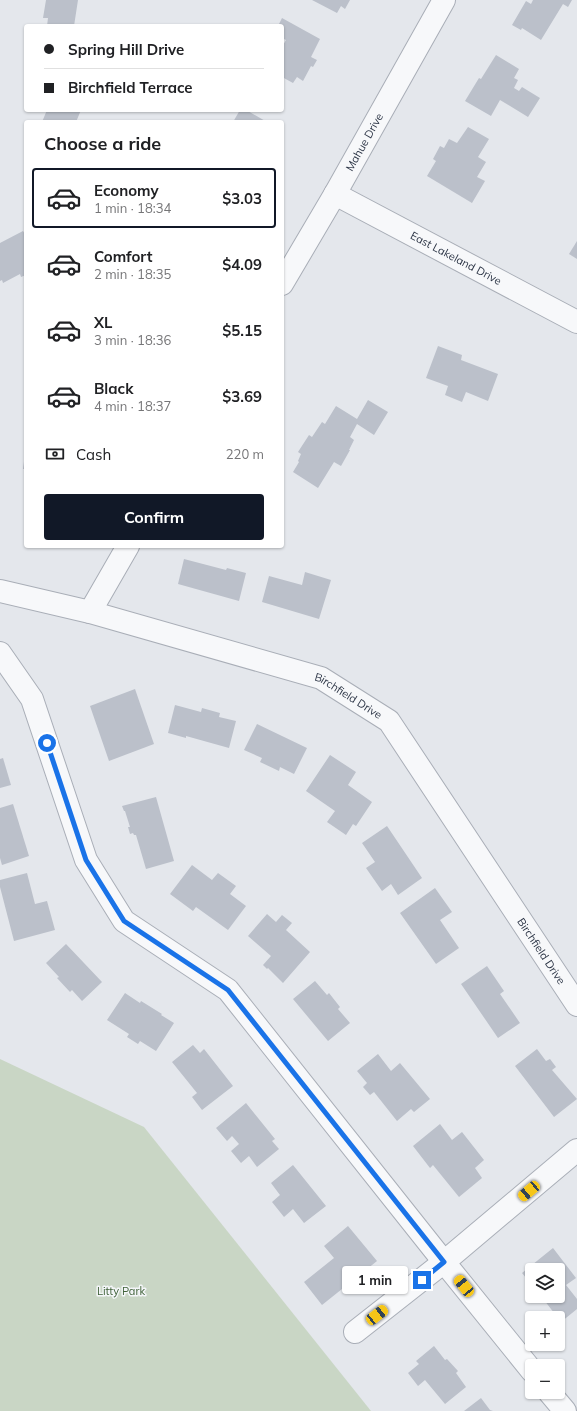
<!DOCTYPE html>
<html lang="en">
<head>
<meta charset="utf-8">
<style>
	body { margin:0; font-family:Mulish,sans-serif; background:#f6f6f6; color:#202124; height:100vh; display:flex; flex-direction:column; font-size:15px; white-space:nowrap }
	* { box-sizing:border-box; margin:0 }
	p { font-size:13px; color:#757577 }
	.icon { flex:none; width:22px; height:22px; fill:none; stroke:currentColor; stroke-width:2; stroke-linecap:round; stroke-linejoin:round }
	.map { position:relative; flex:1; overflow:hidden }
	.sheet { position:absolute; left:24px; top:120px; width:260px; height:428px; display:flex; flex-direction:column; background:#fff; border-radius:4px; box-shadow:0 1px 3px #0004 }
	.sheet>* { flex:none }
	.top-card { position:absolute; left:24px; top:24px; width:260px; height:88px; border-radius:4px; box-shadow:0 1px 3px #0004; display:grid; align-content:center; height:88px; padding:0 20px; background:#fff }
	.controls { position:absolute; left:525px; top:1263px; display:grid; gap:8px }
	.controls a { display:grid; place-items:center; width:40px; height:40px; border-radius:4px; background:#fff; box-shadow:0 1px 3px #0004; font-size:20px }
	.end { position:absolute; width:18px; height:18px; margin:-9px; border:5px solid #1a73e8; background:#fff; box-shadow:0 0 0 2px #fff }
	.from { border-radius:50% }
	.bubble { position:absolute; height:28px; border-radius:4px; background:#fff; box-shadow:0 1px 3px #0004; font-size:13px; font-weight:700; line-height:28px; text-align:center }
	.car { position:absolute; width:12px; height:24px; margin:-12px -6px; border-radius:5px; box-shadow:0 0 3px 1px #0007; background:linear-gradient(#f5c518 24%,#345 0 40%,#f5c518 0 76%,#345 0 86%,#f5c518 0) }
	.top-card b { display:flex; align-items:center; gap:14px; height:38px; font-size:15px }
	.top-card b+b { border-top:1px solid #e0e0e0 }
	.top-card i { width:10px; height:10px; background:#202124 }
	ul { padding:0; list-style:none }
	li { display:flex; align-items:center; gap:12px; height:60px; margin:0 8px 6px; padding:0 12px; border:2px solid transparent; border-radius:4px }
	li div { flex:1 }
	li b { display:block; font-size:15px }
	li em { font-style:normal; font-weight:700 }
	li.selected { border-color:#111827 }
	li>.icon { width:36px; height:36px; stroke-width:1.5 }
	h2 { padding:0 20px; font-size:18px; line-height:48px }
	.pay { display:flex; align-items:center; gap:10px; height:44px; padding:0 20px; font-size:15px }
	.pay p { margin-inline-start:auto }
	.button { display:flex; gap:8px; margin-top:auto; padding:8px 20px }
	.button a { flex:1; height:46px; border-radius:4px; background:#111827; color:#fff; font-size:16px; font-weight:700; line-height:46px; text-align:center }
	.map>svg:first-child { display:block }
	.green { fill:#c9d6c5 }
	.building { fill:#bbc0ca }
	.lines { fill:none; stroke-linecap:round; stroke-linejoin:round }
	.street-casing { stroke:#a9aeb7; stroke-width:24 }
	.street { stroke:#f7f8fa; stroke-width:22 }
	.route { stroke:#1a73e8; stroke-width:5 }
	.labels { text-anchor:middle; stroke-width:3; stroke-linejoin:round; paint-order:stroke }
	.street-label { font-size:11px; fill:#2b3445; stroke:#f4f6f9 }
	.park-label { font-size:11px; fill:#3f6138; stroke:#f4f6f9 }
</style>
</head>
<body>
<div class="map">
<svg width="577" height="1411" viewBox="0 0 577 1411">
	<rect width="100%" height="100%" fill="#e4e7ec"/>
	<path class="green" d="M0 1059 144 1127 371 1411H0Z"/>
	<g class="building">
		<path d="M46 0H78L74 26H47L48 18H43Z"/>
		<path d="M312 0H350L345 9 341 6 337 13Z"/>
		<path d="M533 0H572L568 7 563 4 541 40 522 28 521 30 512 25 526 1 531 4Z"/>
		<path d="M282 18 320 39 311 57 317 60 313 67 311 66 303 81 297 77 293 83 282 77V47L286 40 282 38V26H278Z"/>
		<path d="M496 55 519 69 514 78 518 80 514 88 519 91 522 87 540 98 528 117 500 100 491 116 465 101 479 78 481 79Z"/>
		<path d="M47 110H81L76 122H42Z"/>
		<path d="M240 110H246L267 122H233Z"/>
		<path d="M468 127 489 139 478 157 486 162 477 177 485 181 472 203 427 176 436 161 433 159 440 146 444 148 449 139 457 143Z"/>
		<path d="M23 231 26 236V275L21 277 20 274 3 283 2 280 0 281V243Z"/>
		<path d="M577 241V259L569 254Z"/>
		<path d="M438 346 462 355 461 360 498 374 488 401 466 392 462 402 445 395 448 386 426 378Z"/>
		<path d="M368 400 388 412 374 435 357 424 350 437 354 440 349 450H350L341 466 334 462 318 488 293 472 299 462 298 461 301 454 298 452 309 435 312 437 322 422 325 424 336 406 357 419Z"/>
		<path d="M25 454H26V469H23Z"/>
		<path d="M184 559 226 570 227 568 246 573 239 601 178 584Z"/>
		<path d="M305 572 331 580 319 619 262 602 269 576 302 585Z"/>
		<path d="M135 689 154 744 109 761 90 706Z"/>
		<path d="M175 705 201 712 202 708 220 713 219 717 236 721 229 748 186 736V738L168 733Z"/>
		<path d="M257 724 307 748 294 774 280 767 279 771 260 762 262 758 244 750Z"/>
		<path d="M330 755 356 772 348 785 372 802 356 826 353 824 346 835 327 822 335 811 306 791Z"/>
		<path d="M3 758 11 785 0 788V759Z"/>
		<path d="M156 797 174 861 146 869 136 835H134L133 833 130 834 128 827H130L125 811H124L122 806Z"/>
		<path d="M13 804 29 856 2 865 0 858V808Z"/>
		<path d="M387 826 422 878 398 895 391 884 382 891 366 868 375 862 362 843Z"/>
		<path d="M192 865 212 880 218 873 236 886 230 894 246 906 228 930 196 907 193 911 170 894Z"/>
		<path d="M27 873 35 904 47 901 55 930 14 941 0 887V880Z"/>
		<path d="M435 888 452 912 440 920 459 948 436 964 400 913Z"/>
		<path d="M267 914 276 922 282 915 292 923 286 930 310 952 283 983 268 968 267 969 263 965 271 956 248 936Z"/>
		<path d="M66 944 102 982 82 1001 72 990 70 992 57 978 59 977 46 963Z"/>
		<path d="M487 966 504 991 500 994 520 1023 498 1038 461 984Z"/>
		<path d="M315 981 327 995 329 993 340 1007 338 1009 350 1023 328 1041 293 999Z"/>
		<path d="M125 993 140 1003 141 1001 162 1014 161 1015 174 1023 156 1051 140 1041 138 1044 127 1037 129 1034 107 1020Z"/>
		<path d="M193 1045 200 1053 204 1049 233 1086 202 1110 192 1097 197 1093 172 1062Z"/>
		<path d="M537 1049 546 1061 550 1059 556 1067 552 1070 577 1099 554 1117 515 1066Z"/>
		<path d="M378 1054 391 1071 400 1063 430 1099 414 1112 411 1109 397 1121 374 1092 370 1095 363 1087 367 1083 357 1071Z"/>
		<path d="M246 1103 275 1139 272 1141 279 1149 257 1167 249 1156 241 1163 231 1151 239 1144 232 1136 227 1141 216 1128Z"/>
		<path d="M440 1124 452 1140 462 1132 484 1160 475 1168 482 1178 459 1197 433 1165 430 1168 413 1146Z"/>
		<path d="M293 1165 326 1206 304 1223 293 1209 284 1217 272 1202 280 1195 271 1183Z"/>
		<path d="M348 1226 377 1261 322 1305 304 1282 334 1258 324 1246Z"/>
		<path d="M553 1248 576 1278 566 1285 577 1299V1309L561 1322 541 1296H558V1270H532V1285L522 1273Z"/>
		<path d="M434 1346 445 1360 447 1359 458 1371 456 1373 466 1387 445 1404 425 1380 418 1386 408 1373 419 1364 416 1361Z"/>
		<path d="M481 1398 490 1410 493 1411H464Z"/>
	</g>
	<g class="lines">
		<g class="street-casing">
			<g id="street">
				<path id="s1" d="M335 194 577 322"/>
				<path id="s2" d="M282 284 335 194 444 0"/>
				<path id="s3" d="M0 591 90 612 321 678 389 721 577 1005"/>
				<path d="M90 612 128 546"/>
				<path d="M0 653 32 699 86 860 124 921 228 990 444 1262 532 1371"/>
				<path d="M355 1332 444 1262 577 1150"/>
				<path d="M549 1392 565 1411"/>
			</g>
		</g>
		<use href="#street" class="street"/>
	</g>
	<g class="lines">
		<path class="route" d="M47 743 86 860 124 921 228 990 444 1262 422 1280"/>
	</g>
	<g class="labels">
		<g class="street-label">
			<text dy="4" stroke="none"><textPath href="#s2" startOffset="164">Mahue Drive</textPath></text>
			<text dy="4" stroke="none"><textPath href="#s1" startOffset="137">East Lakeland Drive</textPath></text>
			<text dy="4" stroke="none"><textPath href="#s3" startOffset="365">Birchfield Drive</textPath></text>
			<text dy="4" stroke="none"><textPath href="#s3" startOffset="689">Birchfield Drive</textPath></text>
		</g>
		<g class="park-label">
			<text x="121" y="1295">Litty Park</text>
		</g>
	</g>
</svg>
<div class="controls">
<a><svg class="icon" aria-label="layers" viewBox="0 0 24 24"><path d="M12 4l9 5-9 5-9-5zM3 14l9 5 9-5"/></svg></a>
<a>+</a>
<a>−</a>
</div>
<i class="end from" style="left:47px;top:743px"></i>
<i class="end" style="left:422px;top:1280px"></i>
<div class="bubble" style="left:342px;top:1266px;width:66px">1 min</div>
<i class="car" style="left:529px;top:1191px;rotate:230deg"></i>
<i class="car" style="left:464px;top:1286px;rotate:321deg"></i>
<i class="car" style="left:377px;top:1315px;rotate:52deg"></i>
<div class="top-card">
<b><i class="from"></i>Spring Hill Drive</b>
<b><i></i>Birchfield Terrace</b>
</div>
<section class="sheet">
<h2>Choose a ride</h2>
<ul>
<li class="selected"><svg class="icon" aria-label="car" viewBox="0 0 24 24"><path d="M5 17H2v-5l4-1 3-4h7l3 4 3 1v5h-3M9 17h6M6 11h13"/><circle cx="7" cy="17" r="2"/><circle cx="17" cy="17" r="2"/></svg><div><b>Economy</b><p>1 min · 18:34</p></div><em>$3.03</em></li>
<li><svg class="icon" aria-label="car" viewBox="0 0 24 24"><path d="M5 17H2v-5l4-1 3-4h7l3 4 3 1v5h-3M9 17h6M6 11h13"/><circle cx="7" cy="17" r="2"/><circle cx="17" cy="17" r="2"/></svg><div><b>Comfort</b><p>2 min · 18:35</p></div><em>$4.09</em></li>
<li><svg class="icon" aria-label="car" viewBox="0 0 24 24"><path d="M5 17H2v-5l4-1 3-4h7l3 4 3 1v5h-3M9 17h6M6 11h13"/><circle cx="7" cy="17" r="2"/><circle cx="17" cy="17" r="2"/></svg><div><b>XL</b><p>3 min · 18:36</p></div><em>$5.15</em></li>
<li><svg class="icon" aria-label="car" viewBox="0 0 24 24"><path d="M5 17H2v-5l4-1 3-4h7l3 4 3 1v5h-3M9 17h6M6 11h13"/><circle cx="7" cy="17" r="2"/><circle cx="17" cy="17" r="2"/></svg><div><b>Black</b><p>4 min · 18:37</p></div><em>$3.69</em></li>
</ul>
<div class="pay"><svg class="icon" aria-label="cash" viewBox="0 0 24 24"><path d="M3 7h18v10H3z"/><circle cx="12" cy="12" r="2"/></svg>Cash<p>220 m</p></div>
<div class="button"><a>Confirm</a></div>
</section>
</div>
</body>
</html>
